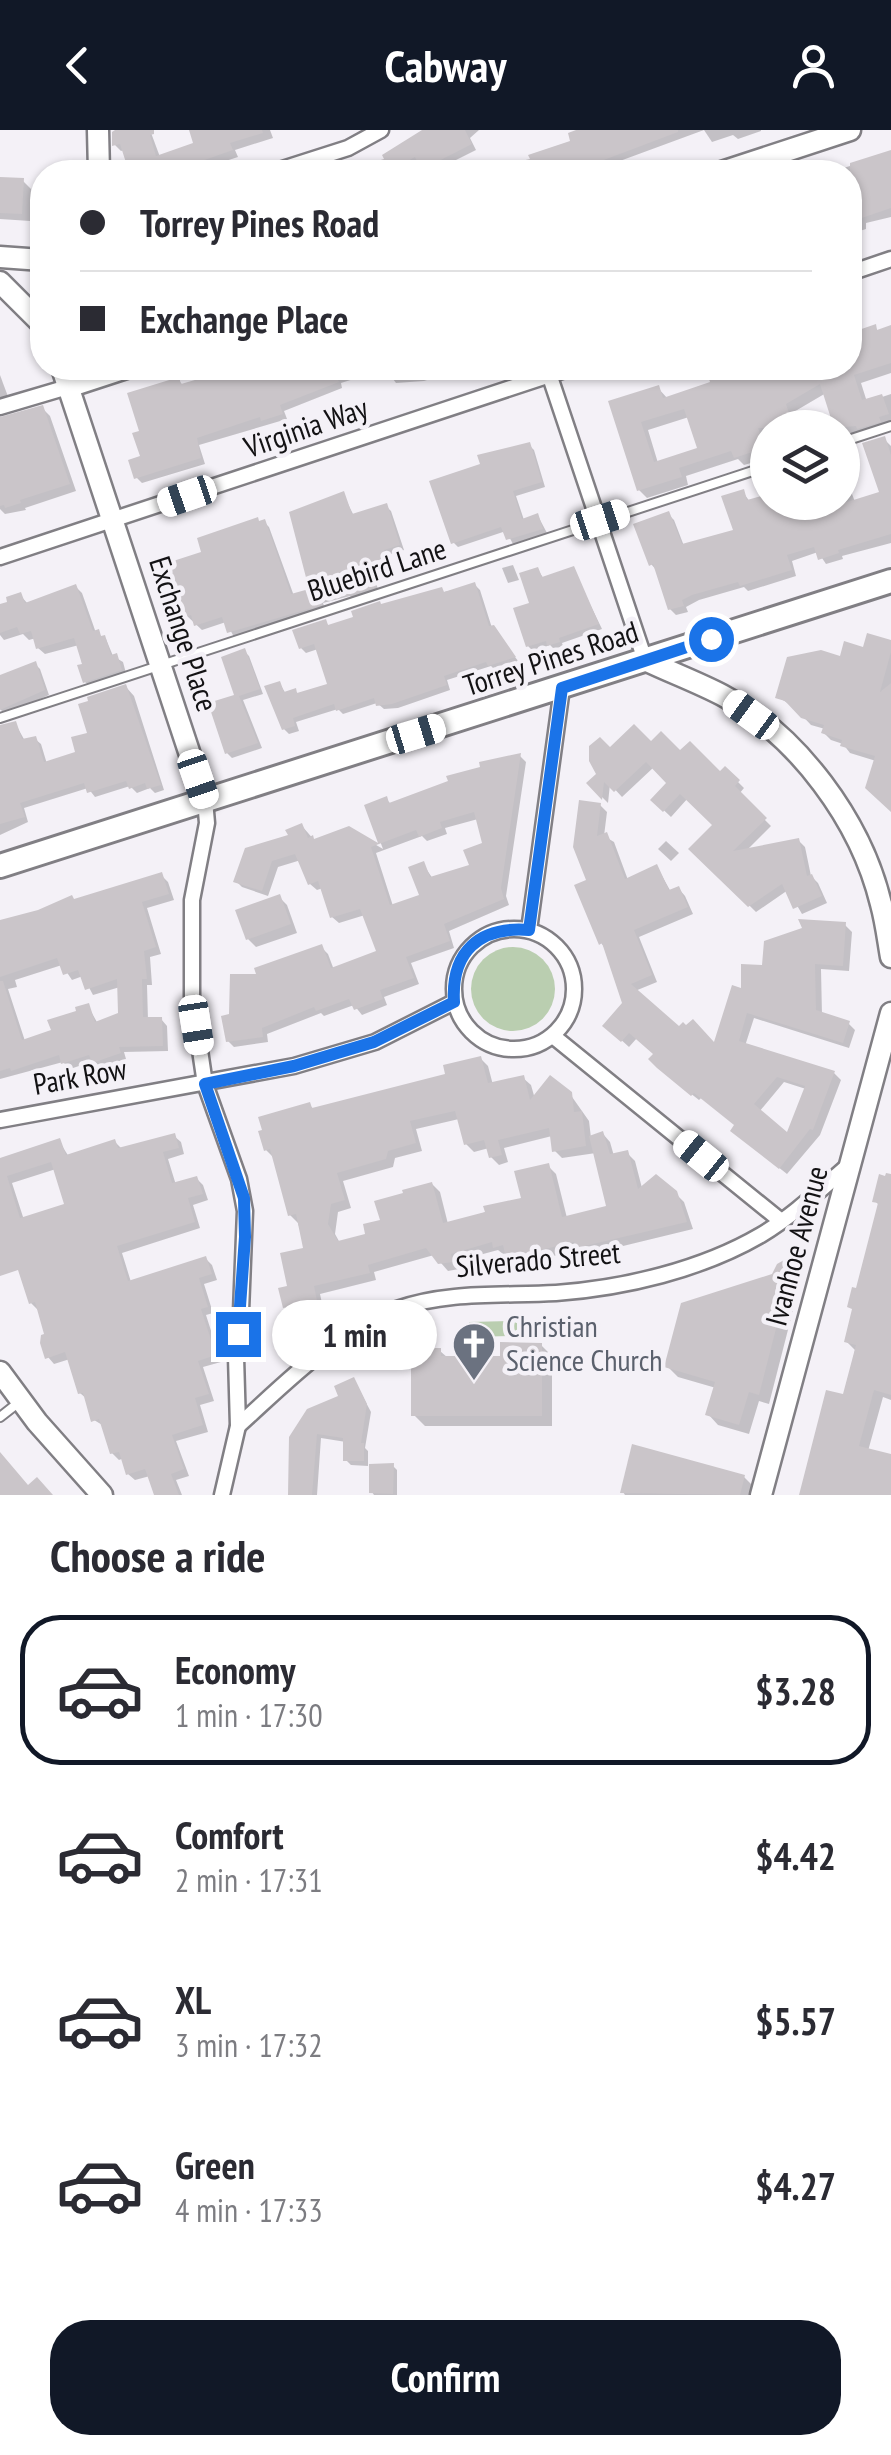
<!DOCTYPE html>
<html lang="en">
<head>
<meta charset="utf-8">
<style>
	body { margin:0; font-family:"PT Sans Narrow",sans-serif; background:#f7f7f7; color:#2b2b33; height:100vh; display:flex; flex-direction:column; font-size:38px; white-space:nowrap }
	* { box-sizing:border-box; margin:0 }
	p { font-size:32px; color:#7c7c81 }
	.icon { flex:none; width:55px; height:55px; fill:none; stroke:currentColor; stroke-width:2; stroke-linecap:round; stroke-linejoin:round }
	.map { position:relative; height:1365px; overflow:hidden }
	.panel { display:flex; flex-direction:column; background:#fff; flex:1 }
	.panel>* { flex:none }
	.banner { position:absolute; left:30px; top:30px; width:832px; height:220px; border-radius:40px; box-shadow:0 2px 8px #0004; display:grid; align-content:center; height:220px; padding:0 50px; background:#fff }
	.fabs { position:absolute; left:750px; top:280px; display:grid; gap:20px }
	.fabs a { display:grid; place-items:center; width:110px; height:110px; border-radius:50%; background:#fff; box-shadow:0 2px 8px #0004; font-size:50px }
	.end { position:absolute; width:45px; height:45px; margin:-22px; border:12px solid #1a73e8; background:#fff; box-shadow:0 0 0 5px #fff }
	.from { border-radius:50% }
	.bubble { position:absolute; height:70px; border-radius:35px; background:#fff; box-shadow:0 2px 8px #0004; font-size:32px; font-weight:700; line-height:70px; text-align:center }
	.car { position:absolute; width:30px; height:60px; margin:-30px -15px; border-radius:12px; box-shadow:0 0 8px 2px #0007; background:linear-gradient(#fff 24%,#345 0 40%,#fff 0 76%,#345 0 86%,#fff 0) }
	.banner b { display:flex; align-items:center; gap:35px; height:95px; font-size:38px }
	.banner b+b { border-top:2px solid #e1e1e2 }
	.banner i { width:25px; height:25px; background:#2b2b33 }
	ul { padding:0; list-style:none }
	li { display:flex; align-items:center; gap:30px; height:150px; margin:0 20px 15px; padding:0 30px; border:5px solid transparent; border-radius:40px }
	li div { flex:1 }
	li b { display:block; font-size:38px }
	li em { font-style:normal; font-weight:700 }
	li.on { border-color:#111827 }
	li>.icon { width:90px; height:90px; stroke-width:1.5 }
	h2 { padding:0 50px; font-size:45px; line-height:120px }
	.primary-button { display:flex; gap:20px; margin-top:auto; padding:20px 50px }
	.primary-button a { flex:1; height:115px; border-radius:40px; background:#111827; color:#fff; font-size:40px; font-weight:700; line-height:115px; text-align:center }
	header { display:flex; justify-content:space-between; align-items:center; height:130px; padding:0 50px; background:#111827; color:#fff; font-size:45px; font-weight:700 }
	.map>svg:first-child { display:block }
	.green { fill:#baceb0 }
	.shadow { fill:#0003; fill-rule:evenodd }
	.building { fill:#cac5c9; fill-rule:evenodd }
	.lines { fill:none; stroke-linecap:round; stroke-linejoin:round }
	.lane-casing { stroke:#817f84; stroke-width:12 }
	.street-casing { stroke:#817f84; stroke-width:19 }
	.secondary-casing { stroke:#817f84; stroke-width:25 }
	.primary-casing { stroke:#817f84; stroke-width:28 }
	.lane { stroke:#fff; stroke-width:8 }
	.street { stroke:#fff; stroke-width:14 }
	.secondary { stroke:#fff; stroke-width:20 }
	.primary { stroke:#fff; stroke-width:22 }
	.route { stroke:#1a73e8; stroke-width:12 }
	.labels { text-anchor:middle; stroke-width:9; stroke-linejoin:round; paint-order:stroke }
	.street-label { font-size:30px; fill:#131214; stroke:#f4f1f7 }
	.worship-label { font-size:30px; fill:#5b616d; stroke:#f4f1f7; text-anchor:start }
</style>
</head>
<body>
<header><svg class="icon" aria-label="back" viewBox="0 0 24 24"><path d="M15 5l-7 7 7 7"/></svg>Cabway<svg class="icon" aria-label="person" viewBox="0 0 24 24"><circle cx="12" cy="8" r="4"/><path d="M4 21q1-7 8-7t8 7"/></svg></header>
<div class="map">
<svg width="891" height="1365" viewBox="0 0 891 1365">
	<rect width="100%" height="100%" fill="#f4f1f7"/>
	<g class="green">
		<circle cx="513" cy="859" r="42"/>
		<path d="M542 1190 543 1205 469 1207V1192Z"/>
	</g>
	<g class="shadow">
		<path d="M126 0H150L160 27 196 14 191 0H270L273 8 235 20 238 27 201 39 202 42H132L124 20 121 21 115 15Z"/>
		<path d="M425 0H479L470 8 476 20 432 42H351L388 30Z"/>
		<path d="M584 0H761V1L738 9 733 5 712 12 704 0 590 42H486L533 31 574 12Z"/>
		<path d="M891 23V87L866 93V99L850 104V42H812L830 38 834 41Z"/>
		<path d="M0 48 23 51 31 59 30 91 0 89Z"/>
		<path d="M42 76V105L36 98Z"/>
		<path d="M875 197 879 202 891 198V243L861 253 867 272 891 264V294L845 309 842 298H836L826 263 792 283 797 298H768V328L744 335 738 329 686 346 688 355 647 368 639 360 611 273 658 258 668 269 713 254 709 242 723 238H731L738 247 766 238H786L793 250 821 249 817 238H850V209ZM689 287 700 319 658 333 648 300Z"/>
		<path d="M227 238H247L252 251 278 243 280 238H447L448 243 424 251 396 253 390 245 360 247 341 253 342 258 284 281 287 289 199 315 205 334 142 353 136 347 143 328 142 303 178 250 184 256 229 243Z"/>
		<path d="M0 245 10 272 0 277Z"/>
		<path d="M42 278 50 286 76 361 25 378 26 380 5 384 0 379V289Z"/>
		<path d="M884 309 891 316V413L842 426 843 429 826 434 818 422 792 431 796 446 748 461 744 457 699 470 686 477 688 482 676 485 670 479 658 442 651 434 668 384 674 390 684 416 736 402 743 362 750 372H842V337L855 372 883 363Z"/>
		<path d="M529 315 534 320 545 357 516 366 524 390 538 386 547 403 513 414 506 401 458 417 453 412Z"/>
		<path d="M343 364 354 386 386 376 391 381 404 420 387 425 391 435 372 441 379 462 354 470 350 466 323 473 325 479 234 507 226 492 202 500 187 486 204 424 264 392 269 397 294 466 312 461Z"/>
		<path d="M444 416 450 429 439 432 434 419Z"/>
		<path d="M513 435 519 450 508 453 502 438Z"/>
		<path d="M573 439 602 499 562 513 563 516 554 519 550 515 533 521 528 516 538 440 544 449Z"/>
		<path d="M475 455 480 460 492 498 519 532 495 540 491 536 447 550 450 560 398 578 384 579 377 573 343 584 338 579 296 592 299 601 289 604 284 599 280 554 286 564 295 561 300 565 330 556 318 519 306 523 301 518 325 492 330 497 382 476Z"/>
		<path d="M75 456 82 463 96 503 106 509 113 526 123 532 127 547 92 558 85 552 79 515 45 524 38 518 36 508 29 510 23 504 4 510 0 505V477L20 465 28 474Z"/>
		<path d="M891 513V679L876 631 850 623 843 614 831 610 824 603 825 599 811 595 794 577 778 567 842 529Z"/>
		<path d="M244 521 249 526 263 564 243 570 262 618 232 628 227 623Z"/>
		<path d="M35 534 40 539 49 565 5 584 0 579V547Z"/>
		<path d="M126 557 134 566 164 660 155 663 150 658 137 663 130 656 95 667 88 658 24 678 28 692 0 705V602L15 593 25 611 35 609 41 614 47 634 78 624Z"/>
		<path d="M651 614 680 624 738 652 744 658 739 664 771 696 746 721 798 710 805 717 811 746 818 753 827 773 802 784 788 760 756 782 692 719 715 695 688 668 671 687 653 670 670 653 654 637 622 667 610 654 608 673 589 654 599 644 610 621Z"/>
		<path d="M520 626 526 632 506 766 509 775 449 801 454 818 411 833 419 854 384 867 387 875 362 885 354 875 324 886 321 883 267 904 268 912 234 917 228 911 231 887 260 847 321 817 328 824 334 840 379 823 365 785 339 793 332 787 323 758 317 760 310 754 301 730 278 737 268 766 242 757 236 751 302 696 315 711 349 699 383 719 367 676 386 669 392 675ZM478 689 486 714 473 737 433 749 423 734 422 767 393 776 376 723 422 706 427 711 447 704 445 698Z"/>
		<path d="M600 675 607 682 604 706 614 712 628 750 657 737 671 762 679 759 685 766 693 784 639 807 657 852 635 861 679 899 716 917 743 861 764 837 845 795 852 802 849 841 821 839 822 885 848 893 855 900 849 918 754 888 745 916 834 943 841 950 820 1005 787 1044 740 1007 737 996 702 967 699 970 667 945 656 925 637 908 629 917 606 896 625 874 606 819 601 813 589 752ZM784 952 806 959 788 1007 759 982Z"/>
		<path d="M666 711 679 723 671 731 658 719Z"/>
		<path d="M161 745 168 752 174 770 147 778 161 824 150 827 152 855H147L148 890 161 889 167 896 168 921 124 922 126 929 101 938 94 931 70 939 63 932 0 949V797ZM62 835 72 850 83 846 93 865 120 857 121 885 98 894 88 876 54 902 25 911 8 859 17 857 15 850Z"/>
		<path d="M279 767 287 775 297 803 256 817 248 809Z"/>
		<path d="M480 928 488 936 493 955 523 948 531 955 535 969 570 964 589 991 591 1008 603 1004 610 1012 614 1026 627 1023 635 1031 642 1058 675 1063 684 1072 693 1099 586 1125 581 1119 534 1131 535 1135 517 1139 509 1132 507 1123 503 1124 498 1120 457 1131 459 1139 448 1141 434 1125 374 1142 376 1150 320 1164 323 1178 293 1185 285 1177 306 1120 298 1093 290 1085 274 1028 266 1020 309 975 315 980 448 946ZM459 989 466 1014 474 1022 489 1018 491 1027 499 1035 508 1032 504 1018 552 1006 554 1020 562 1028 596 1023 609 1077 567 1088 556 1044 548 1036 524 1070 448 1094 440 1062 432 1054 368 1106 340 1113 335 1104 338 1082 351 1078 343 1051 393 1037 395 1028 422 1021 416 999Z"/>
		<path d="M174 1006 181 1012 184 1024 168 1029 176 1055 196 1048 203 1055 208 1070 193 1075 200 1098 122 1123 131 1152 206 1129 212 1135 217 1150 204 1154 213 1183 206 1185 221 1232 203 1237 214 1271 200 1275 208 1302 176 1311 189 1346 176 1350 182 1365H157L150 1346 135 1350 128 1344 124 1328 119 1330 112 1323 104 1296 94 1290 88 1270 80 1263 70 1229 54 1234 48 1227 47 1206 38 1180 31 1173 20 1140 0 1133V1030L59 1011 69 1027 115 1012 123 1020ZM56 1039 67 1075 24 1090 12 1053Z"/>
		<path d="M891 1050V1270L883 1267 868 1321 891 1327V1365H801L845 1267 855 1220 846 1211 880 1076 875 1071Z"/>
		<path d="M790 1138 801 1149 769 1274 759 1271 749 1304 718 1295 708 1284 716 1258 678 1247 667 1236Z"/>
		<path d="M541 1215 552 1226V1296H425L414 1285 423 1236 440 1221 448 1228H502Z"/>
		<path d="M354 1250 371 1282 365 1318 368 1321V1336L351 1335 346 1330V1312L321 1308 317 1365H291L292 1307 342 1268Z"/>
		<path d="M393 1336 397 1340V1365H374L372 1362Z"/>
		<path d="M744 1347 755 1358 754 1365H625L623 1362Z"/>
	</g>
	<g class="building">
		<path d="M115 0H154V4L150 5 156 26 193 13 189 0H262L263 3 230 13 233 20 196 33 200 42H129L120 14 112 16V2Z"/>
		<path d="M422 0H465L472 14 421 40 415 27 388 42H352L351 39 384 29 382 25Z"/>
		<path d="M576 0H678V2L572 42H496L495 37 530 29 528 25 570 11 568 3Z"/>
		<path d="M891 20V78L850 92V33Z"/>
		<path d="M0 47 24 48 22 84 0 83Z"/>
		<path d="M876 194 877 200 891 195V233L854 245 862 270 882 264 889 284 879 287 881 292 857 299 856 296 834 298 820 254 786 274 794 298H758L765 318 734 328 731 321 679 338 682 347 637 361 608 271 659 255 663 268 710 252 706 241 716 238H731L734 246 758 238H785L788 248 818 247 815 238H850V203ZM684 279 697 318 654 332 641 292Z"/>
		<path d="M225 238H247L250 249 276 241 278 238H333L339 252 280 275 283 284 261 291 260 287 197 308 201 328 134 349 128 330 140 326 132 303 139 301 127 263 179 247 181 254 226 241Z"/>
		<path d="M43 275 70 354 20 370 21 373 5 378 4 375 0 376V287Z"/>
		<path d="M885 306 891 325V404L838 420 839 423 818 430 814 417 787 425 792 440 740 456 738 452 692 465 682 470 684 476 668 480 653 434 649 436 633 394 669 381 682 414 733 400 721 366 744 359 747 370 768 364V372H847L879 362 862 313Z"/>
		<path d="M530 312 542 352 513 361 522 389 538 383 543 399 506 410 501 397 451 414 429 351 480 334 477 325Z"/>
		<path d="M344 361 352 384 387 373 400 415 384 420 387 430 369 436 376 457 346 466 345 462 320 469 322 475 227 503 222 487 194 496 191 485 185 487 167 433 201 422 197 408 258 387 259 391 265 389 291 464 309 459 289 382Z"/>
		<path d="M574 436 599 494 559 508 560 512 547 516 546 511 526 517 513 478 529 473 519 443 538 437 542 447Z"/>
		<path d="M475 452 489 496 494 495 516 527 488 536 486 532 444 546 447 555 392 574 376 576 374 568 336 581 334 574 293 588 295 596 282 600 264 556 280 551 284 562 296 558 297 563 327 554 314 514 299 519 292 500 326 489 328 495 353 487 351 481 380 471 381 474 442 457 444 462Z"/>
		<path d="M76 454 93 501 99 499 101 506 105 505 111 525 117 523 122 540 83 553 77 535 82 534 74 508 36 519 31 501 20 504 17 497 0 503V474L7 472 6 467 21 462 25 473Z"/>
		<path d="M867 503 891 510V522L880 562 891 553V682L865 658 875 626 840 616 842 610 821 603 824 595 801 588 785 571 775 568 787 527 821 520 840 526 844 511 863 517Z"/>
		<path d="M245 518 260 559 239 566 258 613 225 624 208 573 234 565 221 527Z"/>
		<path d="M36 531 45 560 0 580V545Z"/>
		<path d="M126 554 161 655 147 659 145 653 129 659 126 651 87 663 84 653 20 673 25 687 0 694V595L16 591 22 609 36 606 44 632 75 622 71 607 87 603 78 574 88 571 87 567Z"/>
		<path d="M634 594 651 611 661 601 680 620 690 611 720 641 725 636 740 650 735 656 767 688 733 721 799 708 807 746 812 744 822 766 793 779 782 754 748 777 688 719 712 695 680 664 663 682 650 670 666 653 646 632 614 662 604 652 602 670 586 653 596 644 589 631V616L600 607 610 617Z"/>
		<path d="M521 623 501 758 504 769 444 794 450 811 406 827 414 848 380 860 383 869 354 880 349 869 316 881 314 877 262 898 263 907 226 912 221 886 229 884 230 844H256L254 838 322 814 331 838 376 821 360 779 330 788 318 751 308 755 295 724 272 731 262 761 233 752 245 718 288 705 285 700 302 693 308 708 313 705 314 709 349 696 378 713 364 675 387 666 389 673 448 651 446 646 480 637 479 632ZM474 682 482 713 463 720 469 735 430 747 424 731 408 737 419 765 390 775 371 717 416 700 419 707 442 698 440 692Z"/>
		<path d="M579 670 601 673 597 706 607 702 625 749 657 734 669 760 679 756 688 777 634 800 652 845 631 854 679 896 683 892 686 895 693 889 714 912 732 855 741 858V834L762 835 764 811 802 798 798 789 846 792 843 836 815 834 816 880 850 891 843 913 747 883 739 911 835 941 813 1000 810 999 779 1039 730 1001 734 995 694 963 691 966 657 938 648 929 653 924 629 903 621 912 602 896 622 873 602 813 599 815 574 755 586 750 573 717ZM777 947 805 956 787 1002 754 974Z"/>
		<path d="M162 742 169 764 142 772 156 817 144 821 147 849H142L143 887H162L163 916 119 917 121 923 92 933 89 925 61 934 59 925 11 941 10 938 0 941V851H3L22 910 51 900 47 890 76 881 75 877 89 873 95 892 118 883 117 849 85 860 78 840 63 845 57 828 0 847V790L38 780 72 765 74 769Z"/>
		<path d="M280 764 291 794 246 810 235 780Z"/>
		<path d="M481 926 488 953 524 945 530 970 550 945 572 962 574 982 582 981 586 1016 552 1022 549 998 498 1010 502 1025 489 1028 484 1010 464 1015 455 981 410 991 416 1013 388 1021 386 1029 337 1043 345 1070 331 1074 328 1094 338 1111 365 1104 363 1094 380 1090 374 1071 403 1063 402 1060 432 1052 443 1093 485 1082 483 1076 521 1068 514 1041 549 1033 562 1087 606 1076 589 1006 603 1001 610 1024 628 1020 638 1059 656 1044 677 1061 687 1092 576 1118 574 1112 528 1123 529 1128 507 1133 503 1115 493 1118 492 1112 451 1124 453 1132 438 1134 426 1118 368 1135 370 1143 314 1156 317 1171 283 1178 278 1158 287 1156 280 1123 303 1118 296 1084 288 1086 270 1019 264 1021 258 1001 262 1000 258 987 310 972 312 978 445 944 443 935Z"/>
		<path d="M175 1003 179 1018 163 1022 172 1053 197 1046 203 1064 188 1068 195 1092 117 1116 128 1151 206 1126 212 1144 199 1148 208 1177 201 1179 216 1225 198 1231 209 1264 195 1268 203 1295 172 1305 184 1339 171 1344 179 1365H154L145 1339 126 1345 119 1322 110 1324 99 1289 91 1292 83 1263 78 1264 65 1222 45 1229 40 1213 41 1205 44 1204 35 1172 29 1174 18 1140 0 1146V1028L60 1008 66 1025 115 1009 118 1018ZM51 1032 64 1074 20 1088 7 1046Z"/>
		<path d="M886 1043 891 1044V1265L874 1260 859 1316 891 1324V1365H799L826 1260 843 1264 856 1215 844 1212 852 1179 847 1177 852 1157 856 1158 878 1073 872 1072 879 1044 885 1046Z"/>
		<path d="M784 1130 792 1136 759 1265 749 1262 739 1295 705 1285 715 1252 664 1237 681 1173 772 1144 777 1134Z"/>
		<path d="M500 1212 542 1213V1286H411V1233H420V1218H441V1226H500Z"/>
		<path d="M354 1247 367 1274 361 1313H364V1331H343V1308L317 1304 312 1365H288L289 1307 307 1279 338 1266 334 1256Z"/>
		<path d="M632 1314 745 1345 740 1365 620 1363Z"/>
		<path d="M0 1322 28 1355 37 1347 53 1365H0Z"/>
		<path d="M394 1333 393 1364 369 1363V1334Z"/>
	</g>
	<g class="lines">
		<g class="lane-casing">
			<g id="lane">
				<path d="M842 312 891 296"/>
				<path d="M0 588 768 336"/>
				<path d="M0 1287 18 1273"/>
			</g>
		</g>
		<g class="street-casing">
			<g id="street">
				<path d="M273 42 348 18 381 0"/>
				<path d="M850 143 891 129"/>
				<path d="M547 238 645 530"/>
				<path d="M0 277 71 256"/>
				<path d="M0 427 571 238"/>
				<path d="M205 670 207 693 192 770V866L205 954 239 1049 245 1081 241 1181 236 1227 238 1296 222 1365"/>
				<circle cx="514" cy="859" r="60"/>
				<path d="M529 800 562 558"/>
				<path d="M553 906 781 1091"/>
				<path d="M0 990 294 936 375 912 454 872"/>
				<path d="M238 1296C287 1252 333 1203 397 1179 447 1161 503 1166 556 1163 624 1158 701 1140 761 1105 793 1086 822 1058 850 1034"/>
			</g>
		</g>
		<g class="secondary-casing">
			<g id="secondary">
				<path d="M98 0 99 42"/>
				<path d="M722 42 850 0"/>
				<path d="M0 127 42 130"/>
				<path d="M0 152 42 194"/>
				<path d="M62 238 205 670"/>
				<path d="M71 256 126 238"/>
				<path d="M645 530C670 542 697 552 722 565 798 605 861 691 881 774 886 792 888 810 891 827"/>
				<path d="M0 1242 37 1292 102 1365"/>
				<path d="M761 1365 891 883"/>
			</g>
		</g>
		<g class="primary-casing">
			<path id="primary" d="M0 736 891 451"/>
		</g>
		<use href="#lane" class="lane"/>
		<use href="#street" class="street"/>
		<use href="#secondary" class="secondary"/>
		<use href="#primary" class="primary"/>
	</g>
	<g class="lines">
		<path class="route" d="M238 1204 245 1107 244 1068 205 954 294 936 374 912 454 872C451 822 479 796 529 800L562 558 711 509"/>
	</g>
	<defs>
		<g id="church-pin" transform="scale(2.25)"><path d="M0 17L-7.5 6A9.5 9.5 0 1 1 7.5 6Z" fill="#6b7280" stroke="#f4f1f7"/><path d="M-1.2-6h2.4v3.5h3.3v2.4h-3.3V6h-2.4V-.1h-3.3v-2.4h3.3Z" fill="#fff"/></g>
	</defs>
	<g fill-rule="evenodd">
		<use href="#church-pin" x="474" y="1214"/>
	</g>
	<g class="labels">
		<g class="street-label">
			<text transform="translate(306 298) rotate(-19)" y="10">Virginia Way</text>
			<text transform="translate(377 440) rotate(-18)" y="10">Bluebird Lane</text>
			<text transform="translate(183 504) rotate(72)" y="10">Exchange Place</text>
			<text transform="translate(551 529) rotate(-18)" y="10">Torrey Pines Road</text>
			<text transform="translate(80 947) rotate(-10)" y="10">Park Row</text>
			<text transform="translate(797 1116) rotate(-75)" y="10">Ivanhoe Avenue</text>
			<text transform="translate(538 1130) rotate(-5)" y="10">Silverado Street</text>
		</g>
		<g class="worship-label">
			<text x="506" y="1207">Christian<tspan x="506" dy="34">Science Church</tspan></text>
		</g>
	</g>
</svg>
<div class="fabs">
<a><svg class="icon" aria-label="layers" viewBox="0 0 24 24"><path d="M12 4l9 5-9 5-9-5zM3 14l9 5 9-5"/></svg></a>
</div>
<i class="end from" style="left:711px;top:509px"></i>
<i class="end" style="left:238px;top:1204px"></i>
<div class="bubble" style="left:272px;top:1170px;width:165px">1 min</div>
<i class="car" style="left:187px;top:366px;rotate:251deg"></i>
<i class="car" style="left:600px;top:390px;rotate:72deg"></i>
<i class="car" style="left:751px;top:585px;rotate:306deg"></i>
<i class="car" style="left:416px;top:604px;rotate:73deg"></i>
<i class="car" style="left:198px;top:649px;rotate:161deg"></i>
<i class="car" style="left:196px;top:895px;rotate:171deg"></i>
<i class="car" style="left:701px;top:1026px;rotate:309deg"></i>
<div class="banner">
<b><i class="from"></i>Torrey Pines Road</b>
<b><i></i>Exchange Place</b>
</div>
</div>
<section class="panel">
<h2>Choose a ride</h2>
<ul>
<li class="on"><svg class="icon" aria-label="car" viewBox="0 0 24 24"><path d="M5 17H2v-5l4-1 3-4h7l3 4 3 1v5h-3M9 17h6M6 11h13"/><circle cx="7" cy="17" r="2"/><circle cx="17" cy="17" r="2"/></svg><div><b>Economy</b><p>1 min · 17:30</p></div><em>$3.28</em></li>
<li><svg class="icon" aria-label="car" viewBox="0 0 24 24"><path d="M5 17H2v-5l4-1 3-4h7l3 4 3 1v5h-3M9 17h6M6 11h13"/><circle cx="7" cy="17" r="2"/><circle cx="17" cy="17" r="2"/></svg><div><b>Comfort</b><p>2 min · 17:31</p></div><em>$4.42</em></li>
<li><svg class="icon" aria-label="car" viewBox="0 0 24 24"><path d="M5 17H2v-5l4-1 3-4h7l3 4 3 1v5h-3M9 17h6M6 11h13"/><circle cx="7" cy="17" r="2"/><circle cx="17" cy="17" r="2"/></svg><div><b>XL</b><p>3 min · 17:32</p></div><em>$5.57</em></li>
<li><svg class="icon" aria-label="car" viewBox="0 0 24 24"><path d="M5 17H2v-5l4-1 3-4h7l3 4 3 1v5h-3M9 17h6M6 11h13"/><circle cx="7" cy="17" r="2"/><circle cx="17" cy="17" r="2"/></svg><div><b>Green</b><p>4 min · 17:33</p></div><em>$4.27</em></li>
</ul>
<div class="primary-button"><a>Confirm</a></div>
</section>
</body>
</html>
